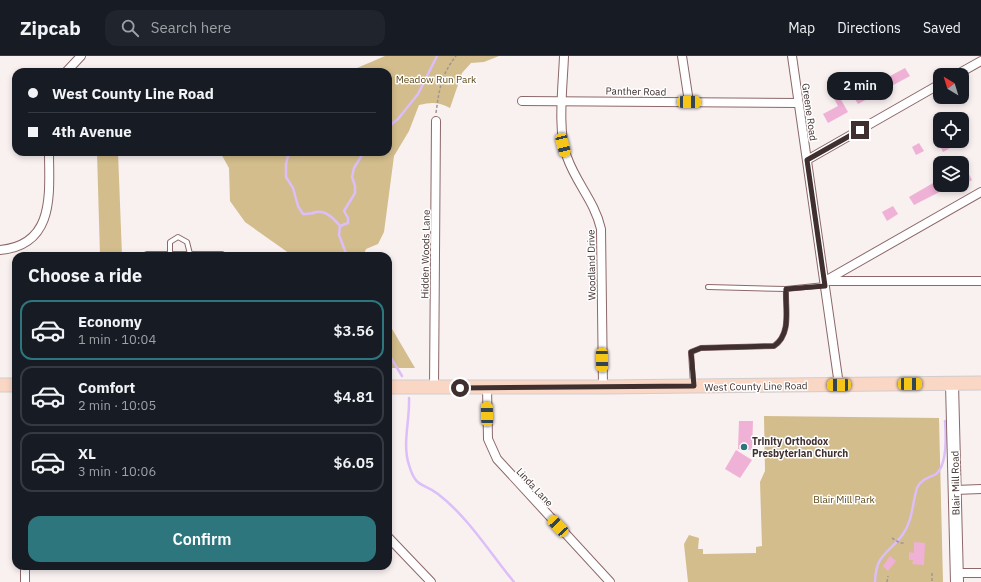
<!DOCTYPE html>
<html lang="en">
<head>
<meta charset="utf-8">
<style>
	body { margin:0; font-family:"IBM Plex Sans",sans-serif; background:#20242c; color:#f1f3f6; height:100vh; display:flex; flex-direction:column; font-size:15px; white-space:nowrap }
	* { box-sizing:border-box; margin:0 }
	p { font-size:13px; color:#9ea1a6 }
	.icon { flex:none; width:22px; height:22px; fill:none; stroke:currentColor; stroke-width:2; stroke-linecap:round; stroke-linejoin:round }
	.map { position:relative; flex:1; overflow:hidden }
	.drawer { position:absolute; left:12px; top:196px; width:380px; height:318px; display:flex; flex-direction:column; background:#171b24; border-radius:12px; box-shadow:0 2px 6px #0003 }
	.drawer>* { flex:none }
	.guide { position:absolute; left:12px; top:12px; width:380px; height:88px; border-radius:12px; box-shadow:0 2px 6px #0003; display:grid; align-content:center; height:88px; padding:0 16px; background:#171b24 }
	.needle { width:26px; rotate:322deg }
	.fabs { position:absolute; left:933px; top:12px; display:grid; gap:8px }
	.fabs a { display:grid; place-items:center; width:36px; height:36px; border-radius:8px; background:#171b24; box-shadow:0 2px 6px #0003; font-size:20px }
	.end { position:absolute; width:18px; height:18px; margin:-9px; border:5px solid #3f2f2f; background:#fff; box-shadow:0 0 0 2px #fff }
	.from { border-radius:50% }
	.bubble { position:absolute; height:28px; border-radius:12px; background:#171b24; box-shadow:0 2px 6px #0003; font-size:13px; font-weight:600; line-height:28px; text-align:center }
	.car { position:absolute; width:12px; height:24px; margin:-12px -6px; border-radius:5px; box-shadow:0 0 3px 1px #0007; background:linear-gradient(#f5c518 24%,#345 0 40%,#f5c518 0 76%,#345 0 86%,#f5c518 0) }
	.guide b { display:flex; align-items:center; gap:14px; height:38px; font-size:15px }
	.guide b+b { border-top:1px solid #363941 }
	.guide i { width:10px; height:10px; background:#f1f3f6 }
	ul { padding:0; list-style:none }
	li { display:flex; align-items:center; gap:12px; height:60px; margin:0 8px 6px; padding:0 8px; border:2px solid #363941; border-radius:12px }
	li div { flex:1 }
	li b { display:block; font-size:15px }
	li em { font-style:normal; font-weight:600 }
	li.selected { border-color:#2d767d }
	li>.icon { width:36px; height:36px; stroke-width:1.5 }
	h2 { padding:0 16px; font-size:18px; line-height:48px }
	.cta { display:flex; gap:8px; margin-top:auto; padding:8px 16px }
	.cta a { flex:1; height:46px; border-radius:12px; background:#2d767d; color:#fff; font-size:16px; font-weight:600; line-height:46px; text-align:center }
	header { display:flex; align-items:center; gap:24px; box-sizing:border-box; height:56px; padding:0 20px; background:#171b24; border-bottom:1px solid #363941 }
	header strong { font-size:19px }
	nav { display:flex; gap:22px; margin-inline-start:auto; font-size:14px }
	.search { width:280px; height:36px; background:#20242c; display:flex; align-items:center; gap:10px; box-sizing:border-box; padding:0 14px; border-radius:12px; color:#9ea1a6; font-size:15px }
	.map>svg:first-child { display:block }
	.green { fill:#d3bd8c }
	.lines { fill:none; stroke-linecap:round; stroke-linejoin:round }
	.stream { stroke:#dcbef9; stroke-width:2.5 }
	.building { fill:#efb1d6 }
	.service-casing { stroke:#8c6869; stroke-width:6 }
	.minor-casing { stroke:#8c6869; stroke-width:10 }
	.secondary-casing { stroke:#8c6869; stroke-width:14 }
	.primary-casing { stroke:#d1cdcd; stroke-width:15 }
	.path { stroke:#a29595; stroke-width:1.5; stroke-dasharray:3 2; stroke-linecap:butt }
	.service { stroke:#fff; stroke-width:4 }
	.minor { stroke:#fff; stroke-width:8 }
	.secondary { stroke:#fff; stroke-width:12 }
	.primary { stroke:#fad7c4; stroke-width:13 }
	.route { stroke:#3f2f2f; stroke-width:5 }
	.poi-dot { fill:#2d767d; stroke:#fff; stroke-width:1.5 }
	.labels { text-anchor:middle; stroke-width:3; stroke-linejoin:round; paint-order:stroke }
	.park-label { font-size:10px; fill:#5b4716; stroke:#fff }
	.street-label { font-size:10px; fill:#3f2f2f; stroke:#fff }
	.poi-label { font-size:10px; font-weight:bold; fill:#3f2f2f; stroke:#fff; text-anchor:start }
</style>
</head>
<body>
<header>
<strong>Zipcab</strong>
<div class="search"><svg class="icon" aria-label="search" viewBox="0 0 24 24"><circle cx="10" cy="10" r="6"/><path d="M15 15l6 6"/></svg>Search here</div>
<nav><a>Map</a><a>Directions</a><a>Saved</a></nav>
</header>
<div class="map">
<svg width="981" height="526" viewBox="0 0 981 526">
	<rect width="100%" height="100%" fill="#f9f0f0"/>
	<g class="green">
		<path d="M385 0H499L484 6 471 7 462 17 450 52C439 46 432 46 419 49L409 75 394 100 384 176 378 188 366 193 363 200H293L245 166 230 145 229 112 220 96H388V16H335L357 12Z"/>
		<path d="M97 96H118L122 200H100Z"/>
		<path d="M388 266 415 312H388Z"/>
		<path d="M764 360 939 362 943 526H688L684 488 689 479 699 482 698 493H703V498L756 497V491L762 490 760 426 765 415Z"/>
	</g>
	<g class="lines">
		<g class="stream">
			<path d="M388 71 398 63 418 38 437 0"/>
			<path d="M289 96 286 108V121L293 132 298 150 303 158C309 158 311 158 316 156 326 154 334 163 340 170L339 179 347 200"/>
			<path d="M340 170 348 167V162L344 155 355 137V130L352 121 354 112 364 96"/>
			<path d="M388 297 402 320"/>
			<path d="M409 342C410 364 402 388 409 409 416 433 423 426 438 438 468 461 490 497 514 526"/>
			<path d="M875 526C876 497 888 499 903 478 913 464 912 448 917 432 921 423 929 422 936 418 948 408 946 378 945 365"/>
		</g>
	</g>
	<g class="building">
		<path d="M905 12 910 20 858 48 853 40Z"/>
		<path d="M838 28 841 33 849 28 853 35 840 42 848 56 828 67 823 58 838 50 829 33Z"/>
		<path d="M949 85 952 91 943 96 940 90Z"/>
		<path d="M919 87 924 95 916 99 912 91Z"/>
		<path d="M962 105 972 124 962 130Z"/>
		<path d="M940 123V129H953L914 149 909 141Z"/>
		<path d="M893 150 898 158 887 165 882 156Z"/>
		<path d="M739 365H753L752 394 738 393Z"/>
		<path d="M736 394 752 404 740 422 725 413Z"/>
		<path d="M914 486 925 487 924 509 912 508 913 504H909V496L914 497Z"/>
		<path d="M890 500 896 505 888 515 883 510Z"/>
	</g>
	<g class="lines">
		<g class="service-casing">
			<g id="service">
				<path d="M170 198V186L178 181 187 186 190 198"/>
				<path d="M142 200 147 198H222"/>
				<path d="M708 231 786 233"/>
				<path d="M693 328 691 296 701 292 774 290C792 278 785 252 786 233L825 229"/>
			</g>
		</g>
		<g class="minor-casing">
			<g id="minor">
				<path d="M564 0C563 28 557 76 567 101 576 127 595 146 601 173L603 331"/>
				<path d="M682 0 689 46"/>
				<path d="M792 0 839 329"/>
				<path d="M66 16 81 0"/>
				<path d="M956 19 981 5"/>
				<path d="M522 45 798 47"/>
				<path d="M807 104 940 28"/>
				<path d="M0 194C56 189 49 136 49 96"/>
				<path d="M825 225 981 136"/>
				<path d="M826 225H981"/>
				<path d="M487 331 488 383 497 403 610 526"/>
				<path d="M434 332 436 65"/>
				<path d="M955 434 981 433"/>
				<path d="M388 481 431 526"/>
				<path d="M25 510V526"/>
				<path d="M957 517H981"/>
			</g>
		</g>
		<g class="secondary-casing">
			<path id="secondary" d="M952 328 957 526"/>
		</g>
		<g class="primary-casing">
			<g id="primary">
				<path d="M0 329H16"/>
				<path d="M388 331H603L981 327"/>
			</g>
		</g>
		<g class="path">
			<path d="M436 57C439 34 441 19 456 0"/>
			<path d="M892 482 900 487H904"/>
			<path d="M932 517V526"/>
			<path d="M887 526 888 520"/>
		</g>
		<use href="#service" class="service"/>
		<use href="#minor" class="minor"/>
		<use href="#secondary" class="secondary"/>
		<use href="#primary" class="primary"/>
	</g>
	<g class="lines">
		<path class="route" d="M460 332 694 330 691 296 701 292 774 290C792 278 785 252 786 233L825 230 807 104 860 74"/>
	</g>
	<circle class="poi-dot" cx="744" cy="391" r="4"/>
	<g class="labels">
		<g class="park-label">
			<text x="436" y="27">Meadow Run Park</text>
			<text x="844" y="447">Blair Mill Park</text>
		</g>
		<g class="street-label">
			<text transform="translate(636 35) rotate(1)" y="4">Panther Road</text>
			<text transform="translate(810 56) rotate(82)" y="4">Greene Road</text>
			<text transform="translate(425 198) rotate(-89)" y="4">Hidden Woods Lane</text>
			<text transform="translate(591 209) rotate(-91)" y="4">Woodland Drive</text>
			<text transform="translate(756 330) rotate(-1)" y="4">West County Line Road</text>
			<text transform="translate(955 427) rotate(-91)" y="4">Blair Mill Road</text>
			<text transform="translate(535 431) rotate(47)" y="4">Linda Lane</text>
		</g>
		<g class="poi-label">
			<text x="752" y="389">Trinity Orthodox<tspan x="752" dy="12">Presbyterian Church</tspan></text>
		</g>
	</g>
</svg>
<div class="fabs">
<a><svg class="needle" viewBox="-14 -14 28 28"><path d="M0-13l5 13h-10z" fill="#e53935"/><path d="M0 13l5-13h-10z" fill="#9ea1a6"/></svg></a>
<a><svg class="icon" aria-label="locate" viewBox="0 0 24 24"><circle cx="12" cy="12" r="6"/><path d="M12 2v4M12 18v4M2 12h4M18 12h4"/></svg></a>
<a><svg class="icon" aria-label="layers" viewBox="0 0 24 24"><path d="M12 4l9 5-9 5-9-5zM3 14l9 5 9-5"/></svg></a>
</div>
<i class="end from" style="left:460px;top:332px"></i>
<i class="end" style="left:860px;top:74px"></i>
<div class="bubble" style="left:827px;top:16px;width:66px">2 min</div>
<i class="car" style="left:689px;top:46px;rotate:91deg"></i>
<i class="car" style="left:563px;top:89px;rotate:166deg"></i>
<i class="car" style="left:602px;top:304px;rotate:179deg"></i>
<i class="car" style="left:910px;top:328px;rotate:90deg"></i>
<i class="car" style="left:839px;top:329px;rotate:269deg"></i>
<i class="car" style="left:487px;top:358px;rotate:359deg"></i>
<i class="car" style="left:558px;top:470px;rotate:317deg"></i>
<div class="guide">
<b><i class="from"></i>West County Line Road</b>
<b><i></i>4th Avenue</b>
</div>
<section class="drawer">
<h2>Choose a ride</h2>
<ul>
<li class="selected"><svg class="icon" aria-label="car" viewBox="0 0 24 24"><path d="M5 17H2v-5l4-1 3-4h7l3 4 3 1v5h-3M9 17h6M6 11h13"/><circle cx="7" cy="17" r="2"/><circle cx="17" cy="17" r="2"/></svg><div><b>Economy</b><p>1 min · 10:04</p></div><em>$3.56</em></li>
<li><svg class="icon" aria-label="car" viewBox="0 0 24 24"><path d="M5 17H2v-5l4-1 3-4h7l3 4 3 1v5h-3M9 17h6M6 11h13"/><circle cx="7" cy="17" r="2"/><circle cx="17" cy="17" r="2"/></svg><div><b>Comfort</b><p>2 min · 10:05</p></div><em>$4.81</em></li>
<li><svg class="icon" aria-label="car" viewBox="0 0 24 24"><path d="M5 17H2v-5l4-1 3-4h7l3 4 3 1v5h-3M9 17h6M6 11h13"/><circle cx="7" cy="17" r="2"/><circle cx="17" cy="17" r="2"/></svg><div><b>XL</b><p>3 min · 10:06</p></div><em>$6.05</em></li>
</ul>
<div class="cta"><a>Confirm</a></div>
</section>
</div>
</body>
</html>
